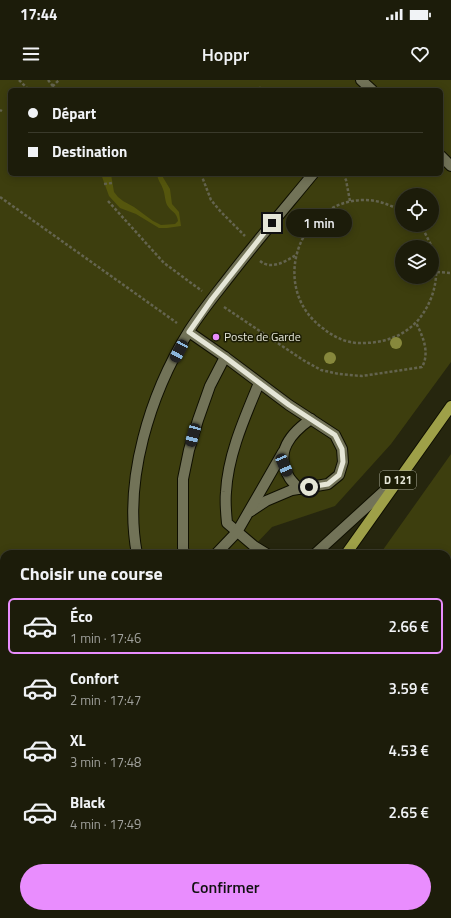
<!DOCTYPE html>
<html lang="fr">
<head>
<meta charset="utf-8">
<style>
	body { margin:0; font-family:"Titillium Web",sans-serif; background:#252513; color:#f1f3f6; height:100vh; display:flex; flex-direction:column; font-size:15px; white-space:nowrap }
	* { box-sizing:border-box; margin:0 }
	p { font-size:13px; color:#a0a19c }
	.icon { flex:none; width:22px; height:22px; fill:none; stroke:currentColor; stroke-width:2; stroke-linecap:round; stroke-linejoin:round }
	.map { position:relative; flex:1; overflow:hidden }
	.side { position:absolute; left:0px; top:470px; width:451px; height:368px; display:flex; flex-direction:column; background:#1c1c0a; border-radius:12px 12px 0 0; box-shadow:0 2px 10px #0003,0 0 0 1px #3a3a2b }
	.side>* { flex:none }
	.top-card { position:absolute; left:8px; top:8px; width:435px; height:88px; border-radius:6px; box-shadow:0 2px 10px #0003,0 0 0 1px #3a3a2b; display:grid; align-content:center; height:88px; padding:0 20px; background:#1c1c0a }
	.buttons { position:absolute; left:395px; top:108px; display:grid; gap:8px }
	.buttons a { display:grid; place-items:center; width:44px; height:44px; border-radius:50%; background:#1c1c0a; box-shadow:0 2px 10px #0003,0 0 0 1px #3a3a2b; font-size:20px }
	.end { position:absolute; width:18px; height:18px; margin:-9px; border:5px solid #e5e6d7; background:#111; box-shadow:0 0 0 2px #111 }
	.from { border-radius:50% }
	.bubble { position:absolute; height:28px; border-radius:14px; background:#1c1c0a; box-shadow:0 2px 10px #0003,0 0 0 1px #3a3a2b; font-size:13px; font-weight:600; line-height:28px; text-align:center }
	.car { position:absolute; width:12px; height:24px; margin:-12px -6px; border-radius:5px; box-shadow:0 0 3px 1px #0007; background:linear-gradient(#222 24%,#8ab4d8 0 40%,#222 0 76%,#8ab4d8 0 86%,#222 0) }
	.top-card b { display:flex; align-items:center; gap:14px; height:38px; font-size:15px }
	.top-card b+b { border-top:1px solid #3a3a2b }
	.top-card i { width:10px; height:10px; background:#f1f3f6 }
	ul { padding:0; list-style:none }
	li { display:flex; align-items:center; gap:12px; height:56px; margin:0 8px 6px; padding:0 12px; border:2px solid transparent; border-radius:6px }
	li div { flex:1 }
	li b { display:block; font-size:15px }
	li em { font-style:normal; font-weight:600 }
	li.current { border-color:#e98dfe }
	li>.icon { width:36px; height:36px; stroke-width:1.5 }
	h2 { padding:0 20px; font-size:18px; line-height:48px }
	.button { display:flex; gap:8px; margin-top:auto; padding:8px 20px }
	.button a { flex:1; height:46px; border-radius:24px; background:#e98dfe; color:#111; font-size:16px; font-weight:600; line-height:46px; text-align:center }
	.status { display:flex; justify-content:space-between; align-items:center; height:28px; padding:0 20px; background:#1c1c0a; direction:ltr }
	.status svg { height:11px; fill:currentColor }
	header { display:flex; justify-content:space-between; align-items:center; height:52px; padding:0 20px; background:#1c1c0a; font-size:18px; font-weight:600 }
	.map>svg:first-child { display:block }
	.green { fill:#3d3e0e; fill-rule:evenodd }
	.water { fill:#55560d }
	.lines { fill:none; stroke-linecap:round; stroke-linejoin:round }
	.minor-casing { stroke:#0f0f00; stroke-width:12 }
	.major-casing { stroke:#0f0f00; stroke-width:12 }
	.path { stroke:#64644f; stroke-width:2.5; stroke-dasharray:3 2; stroke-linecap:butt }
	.minor { stroke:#727358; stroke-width:10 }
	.major { stroke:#9ea048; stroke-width:10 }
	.tree { fill:#87883c }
	.route { stroke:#e5e6d7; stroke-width:5 }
	.poi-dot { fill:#e98dfe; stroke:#1c1d05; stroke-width:1.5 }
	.labels { text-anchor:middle; stroke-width:3; stroke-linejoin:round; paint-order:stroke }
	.shield { fill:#1c1d05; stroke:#a9aa98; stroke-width:1 }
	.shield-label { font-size:11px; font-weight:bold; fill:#e5e6d7 }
	.poi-label { font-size:12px; fill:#e5e6d7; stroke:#1c1d05; text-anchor:start }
</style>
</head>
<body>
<div class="status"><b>17:44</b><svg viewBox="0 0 49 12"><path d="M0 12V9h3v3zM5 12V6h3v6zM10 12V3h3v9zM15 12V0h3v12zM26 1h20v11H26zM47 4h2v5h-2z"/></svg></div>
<header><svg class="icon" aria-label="menu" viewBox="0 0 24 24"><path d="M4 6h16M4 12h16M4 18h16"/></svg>Hoppr<svg class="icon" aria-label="heart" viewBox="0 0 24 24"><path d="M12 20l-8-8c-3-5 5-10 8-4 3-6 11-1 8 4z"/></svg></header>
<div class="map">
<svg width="451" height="838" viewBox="0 0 451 838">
	<rect width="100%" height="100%" fill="#26260e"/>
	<g class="green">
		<path d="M0 0H451V282L391 364 335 426 272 447 254 466 251 474H4V834H58L55 838H0ZM10 10H441V94H10ZM402 115H432V145H402ZM402 167H432V197H402Z"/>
		<path d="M451 374V838H130L133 834H447V474H380Z"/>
	</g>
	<path class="water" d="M101 94H111L114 112 118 117 123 121 134 127 153 141 161 145 175 144 178 141C177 132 171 132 167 125 165 121 165 114 163 109 161 103 158 101 157 94H161L170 109 172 124 179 132 181 146 167 148H159L136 134 120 128 109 116Z"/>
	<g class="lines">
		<g class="minor-casing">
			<g id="minor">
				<path d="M361 0 372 10"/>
				<path d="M441 76 451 86"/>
				<path d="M189 252 225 277 289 325 335 355 342 369 343 382 339 395 328 404 292 410 266 421 251 431"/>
				<path d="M259 303C245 337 228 374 226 412 225 422 226 433 227 443L254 466 267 474"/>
				<path d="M299 409C296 405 291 401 289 397 274 372 291 353 311 339"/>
				<path d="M137 474C123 400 150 314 189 251 201 232 215 215 229 197 256 162 285 128 313 94"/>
				<path d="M184 474 183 468V399L189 370 198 340 210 306 225 277"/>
				<path d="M216 474 237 452 283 372"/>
				<path d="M315 474 394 402"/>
			</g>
		</g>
		<g class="major-casing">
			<g id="major">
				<path d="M346 474 451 326"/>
				<path d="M90 838 92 834"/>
			</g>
		</g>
		<g class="path">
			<path d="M19 0 29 10"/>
			<path d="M48 0 56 10"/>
			<path d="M49 10 59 0"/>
			<path d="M253 10 260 8 270 10"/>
			<path d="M0 30 2 31"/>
			<path d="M201 94 211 120 221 132 245 156"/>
			<path d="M343 94 346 100 350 121"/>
			<path d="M104 104 112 103"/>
			<path d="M0 117 177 243"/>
			<path d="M108 121 164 183 202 211"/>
			<path d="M402 131C390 125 378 120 365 120 297 120 268 210 324 249 335 258 349 264 363 263 384 263 405 256 419 239 435 219 441 192 432 168"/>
			<path d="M419 145 423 149 432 167"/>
			<path d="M260 181C271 190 285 182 296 175"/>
			<path d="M437 192 451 193"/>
			<path d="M224 227 303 280 321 290 339 294 362 296 422 287C430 273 423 256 416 243"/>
			<path d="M0 644 4 643"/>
			<path d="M0 780 4 775"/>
		</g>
		<use href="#minor" class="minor"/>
		<use href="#major" class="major"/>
	</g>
	<g class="tree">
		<circle cx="396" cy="263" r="6"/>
		<circle cx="330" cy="278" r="6"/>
	</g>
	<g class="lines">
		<path class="route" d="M272 143 212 219 189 252 225 277 289 325 335 355 342 369 343 382 339 395 328 404 309 407"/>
	</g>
	<circle class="poi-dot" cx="216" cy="257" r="4"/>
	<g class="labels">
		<rect class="shield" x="380" y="391" width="36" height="18" rx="3"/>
		<g class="shield-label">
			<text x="398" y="404">D 121</text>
		</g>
		<g class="poi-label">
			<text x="224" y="261">Poste de Garde</text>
		</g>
	</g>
</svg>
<div class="buttons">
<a><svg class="icon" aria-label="locate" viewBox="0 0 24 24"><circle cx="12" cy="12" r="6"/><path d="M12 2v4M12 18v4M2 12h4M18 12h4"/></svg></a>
<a><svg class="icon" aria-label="layers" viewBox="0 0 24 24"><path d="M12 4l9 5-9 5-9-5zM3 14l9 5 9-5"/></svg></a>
</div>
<i class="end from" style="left:309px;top:407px"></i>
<i class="end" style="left:272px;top:143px"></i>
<div class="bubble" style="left:286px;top:129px;width:66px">1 min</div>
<i class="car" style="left:179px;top:271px;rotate:208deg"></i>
<i class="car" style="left:193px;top:355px;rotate:195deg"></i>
<i class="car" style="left:284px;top:385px;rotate:157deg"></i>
<div class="top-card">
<b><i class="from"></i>Départ</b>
<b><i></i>Destination</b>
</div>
<section class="side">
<h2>Choisir une course</h2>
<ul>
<li class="current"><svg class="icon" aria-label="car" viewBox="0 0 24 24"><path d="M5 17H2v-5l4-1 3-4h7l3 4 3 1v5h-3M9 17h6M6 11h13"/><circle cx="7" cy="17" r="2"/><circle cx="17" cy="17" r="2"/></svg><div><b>Éco</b><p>1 min · 17:46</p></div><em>2.66 €</em></li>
<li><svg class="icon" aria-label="car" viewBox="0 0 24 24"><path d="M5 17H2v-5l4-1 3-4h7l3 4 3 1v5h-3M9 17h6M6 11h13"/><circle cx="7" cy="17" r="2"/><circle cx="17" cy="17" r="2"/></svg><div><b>Confort</b><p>2 min · 17:47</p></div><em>3.59 €</em></li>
<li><svg class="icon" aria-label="car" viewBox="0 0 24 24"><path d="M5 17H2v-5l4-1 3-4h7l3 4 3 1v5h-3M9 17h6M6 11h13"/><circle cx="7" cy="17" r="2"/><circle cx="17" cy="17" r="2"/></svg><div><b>XL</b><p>3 min · 17:48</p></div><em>4.53 €</em></li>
<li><svg class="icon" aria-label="car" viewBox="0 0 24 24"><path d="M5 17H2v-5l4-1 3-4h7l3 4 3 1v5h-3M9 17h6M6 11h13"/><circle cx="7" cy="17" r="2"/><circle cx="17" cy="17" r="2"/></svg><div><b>Black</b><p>4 min · 17:49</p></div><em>2.65 €</em></li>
</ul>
<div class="button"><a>Confirmer</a></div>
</section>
</div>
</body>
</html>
